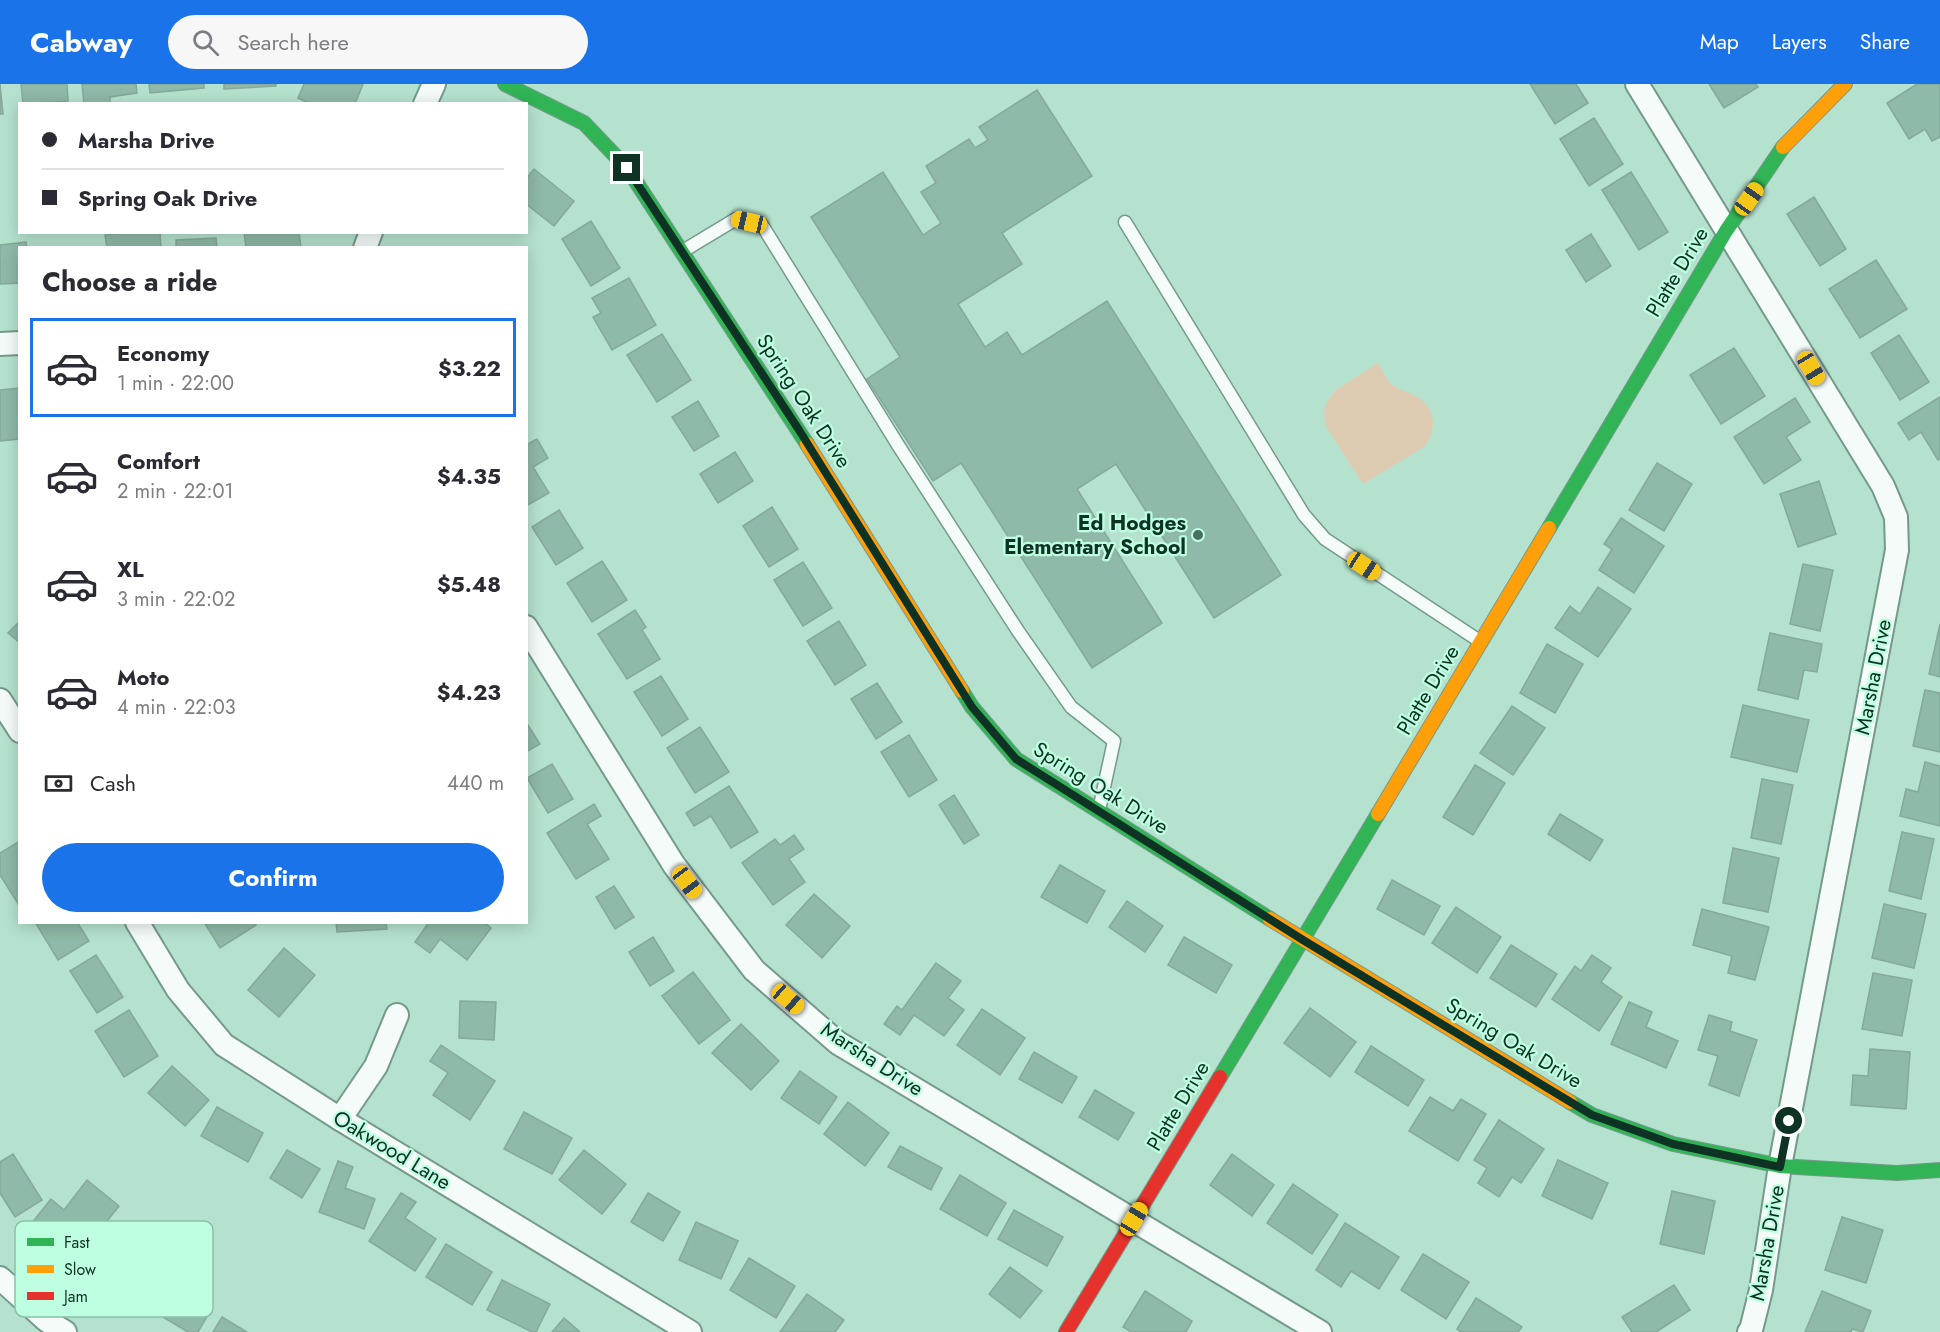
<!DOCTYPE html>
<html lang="en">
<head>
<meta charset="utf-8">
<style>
	body { margin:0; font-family:Jost,sans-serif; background:#f7f7f7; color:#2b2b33; height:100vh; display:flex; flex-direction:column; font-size:22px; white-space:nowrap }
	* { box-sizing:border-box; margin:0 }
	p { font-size:20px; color:#7c7c81 }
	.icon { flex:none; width:33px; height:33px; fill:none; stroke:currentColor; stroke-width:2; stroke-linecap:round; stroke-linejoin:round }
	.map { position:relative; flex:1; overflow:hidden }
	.side { position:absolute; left:18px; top:162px; width:510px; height:678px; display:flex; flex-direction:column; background:#fff; border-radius:0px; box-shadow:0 3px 15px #0003 }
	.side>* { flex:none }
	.hud { position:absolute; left:18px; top:18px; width:510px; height:132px; border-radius:0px; box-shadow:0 3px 15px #0003; display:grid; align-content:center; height:132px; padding:0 24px; background:#fff }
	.end { position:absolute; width:27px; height:27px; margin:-14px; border:8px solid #0e3224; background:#fff; box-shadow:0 0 0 3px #fff }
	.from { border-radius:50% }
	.car { position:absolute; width:18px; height:36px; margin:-18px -9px; border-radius:8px; box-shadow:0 0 4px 2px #0007; background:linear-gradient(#f5c518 24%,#345 0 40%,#f5c518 0 76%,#345 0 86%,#f5c518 0) }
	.hud b { display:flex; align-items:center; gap:21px; height:57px; font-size:22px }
	.hud b+b { border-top:2px solid #e1e1e2 }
	.hud i { width:15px; height:15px; background:#2b2b33 }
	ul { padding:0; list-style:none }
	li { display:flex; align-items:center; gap:18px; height:99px; margin:0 12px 9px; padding:0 12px; border:3px solid transparent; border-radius:0px }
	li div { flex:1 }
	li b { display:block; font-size:22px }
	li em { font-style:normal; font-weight:700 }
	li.active { border-color:#1a73e8 }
	li>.icon { width:54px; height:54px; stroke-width:1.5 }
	h2 { padding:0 24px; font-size:27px; line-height:72px }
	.pay { display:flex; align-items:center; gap:15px; height:66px; padding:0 24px; font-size:22px }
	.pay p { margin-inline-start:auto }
	.cta { display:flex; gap:12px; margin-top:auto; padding:12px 24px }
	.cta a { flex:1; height:69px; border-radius:36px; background:#1a73e8; color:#fff; font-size:24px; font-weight:700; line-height:69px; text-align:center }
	header { display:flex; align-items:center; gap:36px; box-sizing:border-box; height:84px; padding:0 30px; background:#1a73e8; color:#fff }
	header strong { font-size:28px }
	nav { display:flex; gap:33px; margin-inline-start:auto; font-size:21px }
	.search { width:420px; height:54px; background:#f7f7f7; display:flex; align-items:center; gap:15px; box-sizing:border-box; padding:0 21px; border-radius:33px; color:#7c7c81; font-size:22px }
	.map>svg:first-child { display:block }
	.green { fill:#deccb2 }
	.building { fill:#8fb9a8; stroke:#85a99a; stroke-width:1.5 }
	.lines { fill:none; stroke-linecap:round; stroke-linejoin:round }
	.lane-casing { stroke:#759a8b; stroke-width:15 }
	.street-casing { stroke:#759a8b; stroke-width:26 }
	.fast-casing { stroke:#759a8b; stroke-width:16 }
	.slow-casing { stroke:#759a8b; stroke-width:16 }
	.jam-casing { stroke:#759a8b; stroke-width:16 }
	.lane { stroke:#f4fbf8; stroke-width:12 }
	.street { stroke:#f4fbf8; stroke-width:22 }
	.fast { stroke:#30b455; stroke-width:14 }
	.slow { stroke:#ff9f0a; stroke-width:14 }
	.jam { stroke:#e5322d; stroke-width:14 }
	.route { stroke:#0e3224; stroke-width:8 }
	.poi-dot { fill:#487060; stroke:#beffe1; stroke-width:2 }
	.labels { text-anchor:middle; stroke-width:4.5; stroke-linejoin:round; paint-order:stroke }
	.street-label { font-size:21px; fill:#0e3224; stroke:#beffe1 }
	.poi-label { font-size:21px; font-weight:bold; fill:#0e3224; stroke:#beffe1; text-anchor:end }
	.key { fill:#beffe1; stroke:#89c2a8; stroke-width:1.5 }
	.key-label { font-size:16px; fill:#0e3224 }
</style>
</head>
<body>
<header>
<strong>Cabway</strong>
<div class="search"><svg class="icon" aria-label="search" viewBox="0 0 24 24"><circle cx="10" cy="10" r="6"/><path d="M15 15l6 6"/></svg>Search here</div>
<nav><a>Map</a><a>Layers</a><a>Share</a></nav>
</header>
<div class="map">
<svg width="1940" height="1248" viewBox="0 0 1940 1248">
	<rect width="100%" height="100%" fill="#b5e2ce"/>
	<path class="green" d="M1378 279C1383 287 1387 297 1394 302 1401 307 1409 308 1416 312 1436 323 1438 346 1424 363L1363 400 1325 341 1324 326 1327 317 1337 305Z"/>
	<g class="building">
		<path d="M0 0 3 30H0Z"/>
		<path d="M21 0H67L68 17 23 20Z"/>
		<path d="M82 0H136L137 9 110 13V20H84Z"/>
		<path d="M149 0H204V4L150 9Z"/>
		<path d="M224 0H276V2L224 5Z"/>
		<path d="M304 0H363L355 20H311L298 14Z"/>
		<path d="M1530 0H1576L1588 19 1555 40Z"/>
		<path d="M1709 0H1756L1758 3 1724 24Z"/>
		<path d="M1917 0H1940V53L1932 57 1925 45 1909 55 1887 19Z"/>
		<path d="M1037 6 1092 92 1002 149 1022 180 958 220 985 263 1007 248 1022 271 1107 217 1281 491 1214 534 1116 380 1077 405 1162 539 1092 584 961 379 933 397 867 295 900 273 811 133 883 88 923 151 941 139 921 108 936 99 926 82 969 55 975 64 988 56 979 43Z"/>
		<path d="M1594 34 1623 80 1589 102 1560 55Z"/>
		<path d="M534 85 574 117 554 142 526 120V95Z"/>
		<path d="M1631 88 1668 148 1639 166 1602 106Z"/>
		<path d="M1814 113 1846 165 1820 182 1787 130Z"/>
		<path d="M591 137 620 184 591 202 562 155Z"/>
		<path d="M124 148H160L161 164H107L105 151Z"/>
		<path d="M244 148H299L301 164H246Z"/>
		<path d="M1591 150 1611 182 1586 198 1566 166Z"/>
		<path d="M216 154 217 164H176V156Z"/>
		<path d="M26 158 27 164H20V199L0 200V161Z"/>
		<path d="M1876 176 1907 225 1860 254 1829 205Z"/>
		<path d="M629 194 656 241 612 266 593 233 601 229 592 214Z"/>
		<path d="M662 250 691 296 657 318 627 271Z"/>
		<path d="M1899 251 1929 298 1900 316 1871 269Z"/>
		<path d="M1734 264 1765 312 1721 340 1690 291Z"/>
		<path d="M20 304V355L0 357V306Z"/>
		<path d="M1940 313V375L1938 376 1921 348 1909 356 1898 339Z"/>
		<path d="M1795 314 1810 338 1786 353 1801 376 1764 400 1734 353Z"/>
		<path d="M698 317 719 352 694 367 672 333Z"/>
		<path d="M537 355 548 374 533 383 549 409 526 422V361Z"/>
		<path d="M735 368 753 397 718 419 700 390Z"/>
		<path d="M1657 379 1692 400 1664 447 1629 426Z"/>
		<path d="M1819 397 1836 450 1798 463 1780 410Z"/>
		<path d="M772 423 798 465 769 483 743 442Z"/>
		<path d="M559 426 583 464 556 481 532 443Z"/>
		<path d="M1621 434 1664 462 1634 509 1599 486 1612 465 1604 460Z"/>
		<path d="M602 477 627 516 592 538 567 499Z"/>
		<path d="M803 478 832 524 803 542 774 496Z"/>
		<path d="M1803 480 1833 486 1820 547 1790 540Z"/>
		<path d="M1598 503 1631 525 1598 573 1555 544 1570 522 1580 530Z"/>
		<path d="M635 526 646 543 642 546 660 575 627 595 598 550Z"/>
		<path d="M20 537V559L8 549Z"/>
		<path d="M839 537 866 581 835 601 807 557Z"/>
		<path d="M1940 540V593L1929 590Z"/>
		<path d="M1770 549 1822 560 1817 588 1804 586 1798 615 1758 606Z"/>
		<path d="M1547 560 1583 580 1555 629 1520 609Z"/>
		<path d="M661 592 688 635 662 652 634 608Z"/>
		<path d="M877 599 902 638 876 655 851 615Z"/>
		<path d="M1925 606 1940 609V668L1913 662Z"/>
		<path d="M1743 621 1809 636 1797 688 1731 673Z"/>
		<path d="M1512 622 1545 644 1513 691 1480 669Z"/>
		<path d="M526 638 540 660 526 668Z"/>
		<path d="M700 643 729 688 695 709 667 664Z"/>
		<path d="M909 651 937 696 909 713 881 668Z"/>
		<path d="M1925 678 1940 682V742L1900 732 1906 705 1918 708Z"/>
		<path d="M552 680 573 715 548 729 527 694Z"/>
		<path d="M1475 681 1505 699 1473 751 1443 733Z"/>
		<path d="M1762 695 1793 701 1781 760 1751 754Z"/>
		<path d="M729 702 758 748 731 764 711 732 694 742 686 729Z"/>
		<path d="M954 711 979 751 964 760 939 721Z"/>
		<path d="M594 720 601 732 587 740 609 775 576 795 547 749Z"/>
		<path d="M1560 730 1603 756 1590 777 1548 750Z"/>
		<path d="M1902 748 1934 755 1921 815 1889 807Z"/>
		<path d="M794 751 804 765 789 775 805 798 773 821 742 779 775 755 780 761Z"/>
		<path d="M20 757V823L0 791V769Z"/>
		<path d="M1733 764 1779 774 1768 828 1723 819Z"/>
		<path d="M1060 781 1105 807 1087 839 1041 813Z"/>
		<path d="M1392 796 1440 822 1424 851 1377 825Z"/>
		<path d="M614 802 634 833 615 845 596 813Z"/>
		<path d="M814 810 850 842 822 874 786 841Z"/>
		<path d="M1127 817 1163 842 1145 868 1109 843Z"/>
		<path d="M1884 820 1926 830 1914 884 1872 874Z"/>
		<path d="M1456 823 1501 853 1477 889 1432 859Z"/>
		<path d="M1702 825 1769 843 1755 896 1728 889 1732 872 1693 861Z"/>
		<path d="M35 838H77L89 857 58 876Z"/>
		<path d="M204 838H255L256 841 220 864Z"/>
		<path d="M336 838H386L387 845 337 848Z"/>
		<path d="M429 838H484L491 844 467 876 440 855 430 869 415 858Z"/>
		<path d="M653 853 674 887 650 902 629 868Z"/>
		<path d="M1184 853 1232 881 1216 909 1168 881Z"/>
		<path d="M1511 861 1557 890 1536 923 1490 894Z"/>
		<path d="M284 864 315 891 279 933 248 906Z"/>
		<path d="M96 871 123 913 97 929 70 887Z"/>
		<path d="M1592 871 1611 884 1601 898 1622 913 1599 947 1552 915 1575 882 1581 887Z"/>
		<path d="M936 879 961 897 948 914 964 926 944 952 914 931 900 951 884 940 897 922 902 926Z"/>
		<path d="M693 888 730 936 699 960 662 912Z"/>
		<path d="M1873 889 1912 896 1902 952 1862 945Z"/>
		<path d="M460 917 496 918 494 956 459 954Z"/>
		<path d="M1629 918 1652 928 1646 943 1678 957 1666 984 1611 960Z"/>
		<path d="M1310 924 1356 958 1330 993 1284 959Z"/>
		<path d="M982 925 1025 954 1000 991 957 961Z"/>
		<path d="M129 926 158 972 124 993 95 947Z"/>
		<path d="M1709 931 1732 938 1730 947 1757 956 1739 1012 1709 1001 1718 972 1698 966Z"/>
		<path d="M741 940 779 977 751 1006 712 969Z"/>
		<path d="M441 961 495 997 470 1036 433 1011 448 989 430 977Z"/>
		<path d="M1371 962 1424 996 1408 1022 1355 988Z"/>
		<path d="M1870 965 1910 968 1906 1025 1851 1021 1853 991 1868 992Z"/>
		<path d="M1034 968 1077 993 1062 1019 1019 995Z"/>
		<path d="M172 982 209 1016 185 1042 148 1009Z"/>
		<path d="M800 987 837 1013 819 1040 781 1014Z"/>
		<path d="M1095 1006 1134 1029 1118 1056 1079 1033Z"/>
		<path d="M1430 1013 1453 1027 1461 1015 1486 1030 1458 1077 1409 1047Z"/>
		<path d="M848 1018 889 1049 865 1082 824 1050Z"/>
		<path d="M217 1023 263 1049 248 1078 201 1052Z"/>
		<path d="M524 1028 572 1054 552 1090 504 1065Z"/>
		<path d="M1499 1036 1544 1065 1521 1099 1512 1093 1499 1113 1478 1099 1487 1084 1474 1076Z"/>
		<path d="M900 1062 942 1084 931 1106 888 1083Z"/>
		<path d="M287 1066 320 1085 302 1114 270 1094Z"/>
		<path d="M584 1066 626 1100 602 1130 559 1096Z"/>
		<path d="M13 1070 42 1116 15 1133 0 1109V1078Z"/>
		<path d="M1232 1070 1274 1101 1252 1132 1210 1101Z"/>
		<path d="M1558 1076 1608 1099 1592 1135 1542 1112Z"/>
		<path d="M338 1077 353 1083 345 1104 375 1115 364 1145 319 1128Z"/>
		<path d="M960 1091 1006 1119 987 1152 940 1125Z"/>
		<path d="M87 1096 119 1122 75 1177 31 1140 51 1115 64 1126Z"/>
		<path d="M1293 1100 1338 1131 1312 1170 1267 1139Z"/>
		<path d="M1672 1107 1715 1117 1704 1170 1660 1160Z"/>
		<path d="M401 1109 416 1118 405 1134 436 1155 415 1187 369 1157Z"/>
		<path d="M648 1109 680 1128 663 1157 631 1138Z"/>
		<path d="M1014 1126 1063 1153 1047 1182 998 1155Z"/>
		<path d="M1842 1133 1883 1146 1866 1199 1825 1186Z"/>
		<path d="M696 1138 738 1157 721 1195 679 1176Z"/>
		<path d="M1345 1139 1399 1173 1379 1205 1351 1187 1341 1203 1316 1186Z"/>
		<path d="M446 1160 492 1188 472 1221 426 1193Z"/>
		<path d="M1423 1170 1469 1198 1446 1235 1401 1206Z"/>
		<path d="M749 1174 795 1202 776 1234 730 1206Z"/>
		<path d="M1010 1183 1042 1207 1020 1234 989 1210Z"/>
		<path d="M163 1195 212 1224 198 1248H188L146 1223Z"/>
		<path d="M502 1196 550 1220 536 1248H532L487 1226Z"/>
		<path d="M1674 1201 1690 1226 1656 1248H1632L1622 1233Z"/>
		<path d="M1145 1207 1192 1237 1186 1248H1131L1123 1243Z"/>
		<path d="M1822 1207 1871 1227 1863 1248 1852 1245 1851 1248H1805Z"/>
		<path d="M807 1210 844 1236 835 1248H780Z"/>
		<path d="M1476 1214 1522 1243 1518 1248H1461L1457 1245Z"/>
		<path d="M222 1233 247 1248H213Z"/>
		<path d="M564 1234 580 1248H552Z"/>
	</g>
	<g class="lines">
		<g class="lane-casing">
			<g id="lane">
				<path d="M1125 138 1304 431 1325 455 1481 558"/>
				<path d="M683 167 736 135 762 141 898 361 1018 547 1071 623 1114 657 1099 726"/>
			</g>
		</g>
		<g class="street-casing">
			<g id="street">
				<path d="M1637 0 1883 402 1896 433 1897 466 1780 1082 1761 1206 1751 1246 1749 1248"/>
				<path d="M425 20 434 0"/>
				<path d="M365 164 371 148"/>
				<path d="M0 260 20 259"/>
				<path d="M526 543 674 781 754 886 838 959 1320 1248"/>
				<path d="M0 616 20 647"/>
				<path d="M137 838 178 906 224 961 340 1035 690 1248"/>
				<path d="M340 1035 376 982 397 931"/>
				<path d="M0 1194 46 1236 65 1248"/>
			</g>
		</g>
		<g class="fast-casing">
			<g id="fast">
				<path d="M505 0 584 39 627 84 807 360"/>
				<path d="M1549 444 1726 147 1783 63"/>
				<path d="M962 607 972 623 1016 675 1270 835"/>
				<path d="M1220 993 1378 730"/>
				<path d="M1570 1018 1592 1031 1673 1060 1780 1082 1897 1089 1940 1086"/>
			</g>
		</g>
		<g class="slow-casing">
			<g id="slow">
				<path d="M1783 63 1845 0"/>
				<path d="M807 360 962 607"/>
				<path d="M1378 730 1549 444"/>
				<path d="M1270 835 1570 1018"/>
			</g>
		</g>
		<g class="jam-casing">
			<path id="jam" d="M1066 1248 1220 993"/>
		</g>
		<use href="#lane" class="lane"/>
		<use href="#street" class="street"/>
		<use href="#fast" class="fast"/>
		<use href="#slow" class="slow"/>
		<use href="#jam" class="jam"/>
	</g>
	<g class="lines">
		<path class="route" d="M627 84 799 346 972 623 1016 675 1303 856 1592 1031 1673 1060 1780 1083 1789 1037"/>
	</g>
	<circle class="poi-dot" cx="1198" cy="451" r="6"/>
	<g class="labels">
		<g class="street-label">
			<text transform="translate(1677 188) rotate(-59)" y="7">Platte Drive</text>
			<text transform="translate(804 317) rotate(57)" y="7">Spring Oak Drive</text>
			<text transform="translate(1873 593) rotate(-79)" y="7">Marsha Drive</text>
			<text transform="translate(1428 606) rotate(-59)" y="7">Platte Drive</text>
			<text transform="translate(1101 704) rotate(32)" y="7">Spring Oak Drive</text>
			<text transform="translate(1514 959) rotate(31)" y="7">Spring Oak Drive</text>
			<text transform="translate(872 975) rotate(33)" y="7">Marsha Drive</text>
			<text transform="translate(1178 1022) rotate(-59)" y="7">Platte Drive</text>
			<text transform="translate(392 1066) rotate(31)" y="7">Oakwood Lane</text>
			<text transform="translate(1767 1159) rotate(-80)" y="7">Marsha Drive</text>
		</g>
		<g class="poi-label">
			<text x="1186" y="446">Ed Hodges<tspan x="1186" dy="24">Elementary School</tspan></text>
		</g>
	</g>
	<rect x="15" y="1137" width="198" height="96" rx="9" class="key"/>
	<rect x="27" y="1154" width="27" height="8" fill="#30b455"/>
	<rect x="27" y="1181" width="27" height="8" fill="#ff9f0a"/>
	<rect x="27" y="1208" width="27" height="8" fill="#e5322d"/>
	<g class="key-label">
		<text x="64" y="1164">Fast</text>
		<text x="64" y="1191">Slow</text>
		<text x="64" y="1218">Jam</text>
	</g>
</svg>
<i class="end from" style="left:1789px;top:1037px"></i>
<i class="end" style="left:627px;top:84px"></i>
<i class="car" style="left:1749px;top:115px;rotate:35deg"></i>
<i class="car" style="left:749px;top:138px;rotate:283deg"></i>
<i class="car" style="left:1811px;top:284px;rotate:149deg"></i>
<i class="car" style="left:1364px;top:482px;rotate:123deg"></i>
<i class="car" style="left:687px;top:798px;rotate:143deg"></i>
<i class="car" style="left:788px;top:915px;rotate:131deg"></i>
<i class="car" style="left:1134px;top:1135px;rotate:31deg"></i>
<div class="hud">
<b><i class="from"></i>Marsha Drive</b>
<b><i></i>Spring Oak Drive</b>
</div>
<section class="side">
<h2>Choose a ride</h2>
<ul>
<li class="active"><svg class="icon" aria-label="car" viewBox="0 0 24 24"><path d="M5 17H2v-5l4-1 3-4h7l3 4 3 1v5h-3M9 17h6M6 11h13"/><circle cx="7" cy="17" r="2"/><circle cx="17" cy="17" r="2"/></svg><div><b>Economy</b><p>1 min · 22:00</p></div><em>$3.22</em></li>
<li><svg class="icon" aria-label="car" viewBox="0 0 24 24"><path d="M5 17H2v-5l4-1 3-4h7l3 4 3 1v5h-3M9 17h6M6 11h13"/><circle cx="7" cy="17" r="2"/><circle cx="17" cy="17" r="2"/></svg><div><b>Comfort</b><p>2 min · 22:01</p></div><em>$4.35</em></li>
<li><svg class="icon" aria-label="car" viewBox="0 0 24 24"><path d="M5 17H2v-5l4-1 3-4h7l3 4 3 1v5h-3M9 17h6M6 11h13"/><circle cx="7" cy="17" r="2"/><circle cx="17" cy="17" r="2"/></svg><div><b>XL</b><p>3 min · 22:02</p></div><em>$5.48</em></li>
<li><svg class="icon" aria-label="car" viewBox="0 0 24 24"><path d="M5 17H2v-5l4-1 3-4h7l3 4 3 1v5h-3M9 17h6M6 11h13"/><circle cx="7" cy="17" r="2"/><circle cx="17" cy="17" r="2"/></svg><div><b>Moto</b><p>4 min · 22:03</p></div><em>$4.23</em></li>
</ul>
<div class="pay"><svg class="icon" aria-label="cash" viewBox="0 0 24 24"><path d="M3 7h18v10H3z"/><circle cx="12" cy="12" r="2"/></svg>Cash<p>440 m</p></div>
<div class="cta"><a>Confirm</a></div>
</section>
</div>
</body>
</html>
